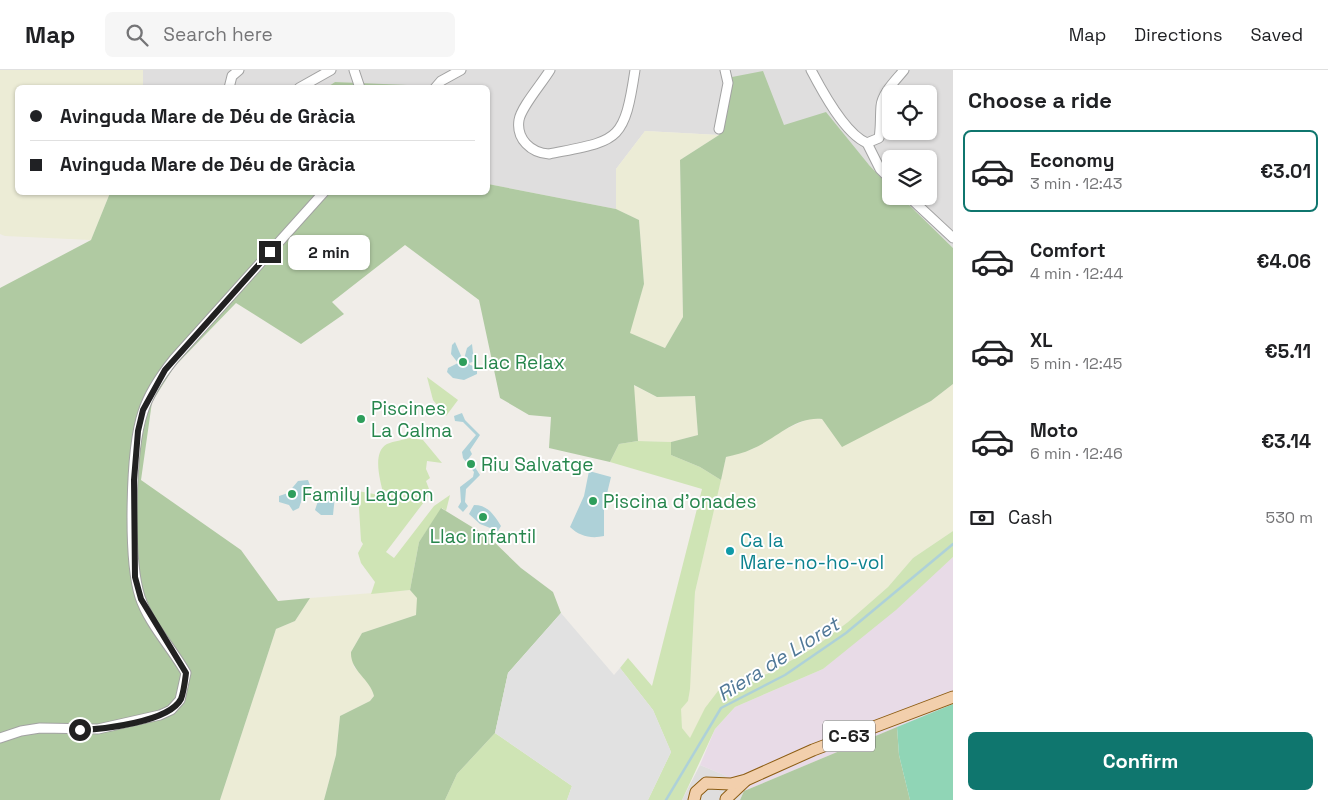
<!DOCTYPE html>
<html lang="en">
<head>
<meta charset="utf-8">
<style>
	body { margin:0; font-family:"Space Grotesk",sans-serif; background:#f6f6f6; color:#202124; height:100vh; display:flex; flex-direction:column; font-size:19px; white-space:nowrap }
	* { box-sizing:border-box; margin:0 }
	p { font-size:16px; color:#757577 }
	.icon { flex:none; width:28px; height:28px; fill:none; stroke:currentColor; stroke-width:2; stroke-linecap:round; stroke-linejoin:round }
	.map { position:relative; flex:1; overflow:hidden }
	.panel { display:flex; flex-direction:column; background:#fff; width:375px }
	.panel>* { flex:none }
	.guide { position:absolute; left:15px; top:15px; width:475px; height:110px; border-radius:8px; box-shadow:0 1px 4px #0004; display:grid; align-content:center; height:110px; padding:0 15px; background:#fff }
	.tools { position:absolute; left:882px; top:15px; display:grid; gap:10px }
	.tools a { display:grid; place-items:center; width:55px; height:55px; border-radius:8px; background:#fff; box-shadow:0 1px 4px #0004; font-size:25px }
	.end { position:absolute; width:22px; height:22px; margin:-11px; border:6px solid #212121; background:#fff; box-shadow:0 0 0 2px #fff }
	.from { border-radius:50% }
	.bubble { position:absolute; height:35px; border-radius:8px; background:#fff; box-shadow:0 1px 4px #0004; font-size:16px; font-weight:600; line-height:35px; text-align:center }
	.guide b { display:flex; align-items:center; gap:18px; height:48px; font-size:19px }
	.guide b+b { border-top:1px solid #e0e0e0 }
	.guide i { width:12px; height:12px; background:#202124 }
	ul { padding:0; list-style:none }
	li { display:flex; align-items:center; gap:15px; height:82px; margin:0 10px 8px; padding:0 5px; border:2px solid transparent; border-radius:8px }
	li div { flex:1 }
	li b { display:block; font-size:19px }
	li em { font-style:normal; font-weight:600 }
	li.active { border-color:#0f766e }
	li>.icon { width:45px; height:45px; stroke-width:1.5 }
	h2 { padding:0 15px; font-size:22px; line-height:60px }
	.pay { display:flex; align-items:center; gap:12px; height:55px; padding:0 15px; font-size:19px }
	.pay p { margin-inline-start:auto }
	.button { display:flex; gap:10px; margin-top:auto; padding:10px 15px }
	.button a { flex:1; height:58px; border-radius:8px; background:#0f766e; color:#fff; font-size:20px; font-weight:600; line-height:58px; text-align:center }
	header { display:flex; align-items:center; gap:30px; box-sizing:border-box; height:70px; padding:0 25px; background:#fff; border-bottom:1px solid #e0e0e0 }
	header strong { font-size:24px }
	nav { display:flex; gap:28px; margin-inline-start:auto; font-size:18px }
	.search { width:350px; height:45px; background:#f6f6f6; display:flex; align-items:center; gap:12px; box-sizing:border-box; padding:0 18px; border-radius:8px; color:#757577; font-size:19px }
	main { display:flex; flex:1; min-height:0 }
	.map>svg:first-child { display:block }
	.residential { fill:#dfdede; fill-rule:evenodd }
	.industrial { fill:#e8dbe7 }
	.farmland { fill:#ececd6 }
	.grass { fill:#cfe4b5 }
	.forest { fill:#b0caa2 }
	.pitch { fill:#90d5b6 }
	.parking { fill:#e1e1e1 }
	.water { fill:#aed1d8 }
	.lines { fill:none; stroke-linecap:round; stroke-linejoin:round }
	.stream { stroke:#aed1d8; stroke-width:2.5 }
	.minor-casing { stroke:#a2a2a2; stroke-width:11 }
	.major-casing { stroke:#8c5c12; stroke-width:13 }
	.minor { stroke:#fff; stroke-width:9 }
	.major { stroke:#f2cfac; stroke-width:11 }
	.route { stroke:#212121; stroke-width:6 }
	.leisure-dot { fill:#2e9e5b; stroke:#fff; stroke-width:2 }
	.culture-dot { fill:#0f9aa8; stroke:#fff; stroke-width:2 }
	.labels { text-anchor:middle; stroke-width:4; stroke-linejoin:round; paint-order:stroke }
	.shield { fill:#fff; stroke:#646464; stroke-width:1 }
	.shield-label { font-size:18px; font-weight:bold; fill:#212121 }
	.leisure-label { font-size:19px; fill:#27864d; stroke:#fff; text-anchor:start }
	.culture-label { font-size:19px; fill:#0d838f; stroke:#fff; text-anchor:start }
	.water-label { font-size:20px; font-style:italic; fill:#507897; stroke:#fff }
</style>
</head>
<body>
<header>
<strong>Map</strong>
<div class="search"><svg class="icon" aria-label="search" viewBox="0 0 24 24"><circle cx="10" cy="10" r="6"/><path d="M15 15l6 6"/></svg>Search here</div>
<nav><a>Map</a><a>Directions</a><a>Saved</a></nav>
</header>
<main>
<div class="map">
<svg width="953" height="730" viewBox="0 0 953 730">
	<rect width="100%" height="100%" fill="#f0ede8"/>
	<g class="residential">
		<path d="M140 0H953V178L900 126H929V89H891V118L869 95 784 55 732 7 719 65 645 61 616 99V139L488 114V18H431L335 12 326 18 143 17V1ZM891 24H929V61H891Z"/>
		<path d="M700 695 724 705 744 721 740 730H682Z"/>
	</g>
	<path class="industrial" d="M953 487V634L744 721 724 705 700 695 715 659 735 637 823 599Z"/>
	<g class="farmland">
		<path d="M0 0H143V17L18 18V122L110 123 91 170 5 166 0 164Z"/>
		<path d="M645 61 719 65 680 90 683 247 665 278 629 263 644 214 639 150 616 139V99Z"/>
		<path d="M953 314V461L913 488 888 517 848 552 815 577 767 604 740 610 708 635 690 669 682 658 680 639 688 631 691 602 695 522 726 387 753 379 775 364 810 348 822 349 842 376 931 331Z"/>
		<path d="M633 315 657 327 695 326 698 365 671 372 638 371Z"/>
		<path d="M410 520 417 527 418 534 416 545 362 563 351 582 354 597 370 614 374 626 370 631 340 646 336 685 324 730H220L276 559 295 551 310 528Z"/>
	</g>
	<g class="grass">
		<path d="M427 307 458 330 446 346 433 330Z"/>
		<path d="M410 368 423 370 442 393 427 391 426 399 430 408 426 411 429 419 427 428 386 482 394 488 434 436 450 425 446 441 442 438 419 472 410 520 371 524 375 512 361 493 358 483 363 474 361 471 358 421 374 424 383 422C380 410 372 382 387 374 394 371 403 370 410 368Z"/>
		<path d="M638 371 671 372V385L700 397 721 410 695 522 690 619 688 631 681 639 682 658 690 668 705 638 718 621 740 610 767 604 815 577 848 552 888 517 913 488 953 461V487L896 540 823 599 735 637 715 659 682 730H648L671 682 653 640 620 598 628 588 652 616 702 419 610 392 619 374Z"/>
		<path d="M495 663 572 716 567 730H445L457 704Z"/>
	</g>
	<g class="forest">
		<path d="M763 1 784 55 826 42 869 95 891 118V126H900L953 178V314L931 331 842 377 822 349C795 346 776 369 752 379 744 383 734 385 726 387L721 410 700 397 671 385V372L698 365 695 326 657 327 634 315 638 371 619 374 610 392 549 378 551 347 529 345 500 328 479 230 405 175 332 232 344 244 301 274 236 233 174 297 152 332 141 410 241 480 278 531 310 528 295 551 276 559 220 730H0V218L91 170 110 123 488 122V114L616 139 639 150 644 214 630 263 665 278 683 247 680 90 719 65 732 7Z"/>
		<path d="M335 12 431 16V18H326Z"/>
		<path d="M441 438 490 468 521 498 553 522 561 543 508 603 495 663 457 704 445 730H324L336 685 340 646 370 631 374 626C370 609 350 601 351 582L362 563 416 545 417 528 410 520 419 472Z"/>
		<path d="M897 657 899 685 910 730H740L744 721Z"/>
	</g>
	<path class="pitch" d="M953 634V730H910L899 685 897 657Z"/>
	<path class="parking" d="M561 543 614 605 620 598 653 640 671 682 648 730H567L572 716 495 663 508 603Z"/>
	<g class="water">
		<path d="M455 272 462 288 464 289 467 278 472 274 473 283 477 285 476 291 469 293 470 295 477 297V304L464 310 453 308 447 302 448 298 458 293 451 284 452 275Z"/>
		<path d="M462 343 465 350 480 365 470 380 472 384 469 388 480 405 466 419 465 432 468 436 463 442 458 437 461 432 460 417 473 407 474 402 463 388 462 382 476 365 463 352 455 351 454 346Z"/>
		<path d="M589 401 611 407 604 436V466C591 469 579 466 570 457L584 426Z"/>
		<path d="M308 410 311 418 303 426 299 438 293 441 289 435 279 432V426L288 423 298 411Z"/>
		<path d="M321 422 335 426 333 445H321L315 440Z"/>
		<path d="M474 435C488 435 494 445 501 456L498 461 480 454 469 444Z"/>
	</g>
	<g class="lines">
		<path class="stream" d="M666 730 721 638 785 605 846 563 953 474"/>
		<g class="minor-casing">
			<g id="minor">
				<path d="M354 0 360 18"/>
				<path d="M550 0C543 12 521 37 519 50 516 69 531 83 549 84 618 70 624 74 635 0"/>
				<path d="M811 0C822 21 845 64 867 73L879 68C881 57 880 48 881 36 882 23 896 10 904 0"/>
				<path d="M229 18 232 6 239 0"/>
				<path d="M299 18 331 0"/>
				<path d="M435 18 441 11 461 0"/>
				<path d="M719 59 728 13 725 0"/>
				<path d="M867 73 880 99 891 110"/>
				<path d="M908 126 953 168"/>
				<path d="M0 668 21 661 40 658 98 659 160 645 171 640 180 630 186 603C172 578 149 554 140 527 128 489 130 380 143 342 149 323 162 304 174 289L324 122"/>
			</g>
		</g>
		<g class="major-casing">
			<g id="major">
				<path d="M726 729 745 711"/>
				<path d="M694 730 696 722 706 713 731 714 746 710 813 680 953 627"/>
			</g>
		</g>
		<use href="#minor" class="minor"/>
		<use href="#major" class="major"/>
	</g>
	<g class="lines">
		<path class="route" d="M80 660C104 659 169 652 181 629 184 621 185 611 186 603L141 529 135 507 134 410 138 361 143 340 165 300 270 182"/>
	</g>
	<g class="leisure-dot">
		<circle cx="463" cy="292" r="5"/>
		<circle cx="361" cy="349" r="5"/>
		<circle cx="471" cy="394" r="5"/>
		<circle cx="292" cy="424" r="5"/>
		<circle cx="593" cy="431" r="5"/>
		<circle cx="483" cy="447" r="5"/>
	</g>
	<circle class="culture-dot" cx="730" cy="481" r="5"/>
	<g class="labels">
		<rect class="shield" x="823" y="650.5" width="52" height="31" rx="4"/>
		<g class="shield-label">
			<text x="849" y="672">C-63</text>
		</g>
		<g class="leisure-label">
			<text x="473" y="299">Llac Relax</text>
			<text x="371" y="345">Piscines<tspan x="371" dy="22">La Calma</tspan></text>
			<text x="481" y="401">Riu Salvatge</text>
			<text x="302" y="431">Family Lagoon</text>
			<text x="603" y="438">Piscina d'onades</text>
			<text x="483" y="473" text-anchor="middle">Llac infantil</text>
		</g>
		<g class="culture-label">
			<text x="740" y="477">Ca la<tspan x="740" dy="22">Mare-no-ho-vol</tspan></text>
		</g>
		<g class="water-label">
			<text transform="translate(778 589) rotate(-32)" y="7">Riera de Lloret</text>
		</g>
	</g>
</svg>
<div class="tools">
<a><svg class="icon" aria-label="locate" viewBox="0 0 24 24"><circle cx="12" cy="12" r="6"/><path d="M12 2v4M12 18v4M2 12h4M18 12h4"/></svg></a>
<a><svg class="icon" aria-label="layers" viewBox="0 0 24 24"><path d="M12 4l9 5-9 5-9-5zM3 14l9 5 9-5"/></svg></a>
</div>
<i class="end from" style="left:80px;top:660px"></i>
<i class="end" style="left:270px;top:182px"></i>
<div class="bubble" style="left:288px;top:165px;width:82px">2 min</div>
<div class="guide">
<b><i class="from"></i>Avinguda Mare de Déu de Gràcia</b>
<b><i></i>Avinguda Mare de Déu de Gràcia</b>
</div>
</div>
<section class="panel">
<h2>Choose a ride</h2>
<ul>
<li class="active"><svg class="icon" aria-label="car" viewBox="0 0 24 24"><path d="M5 17H2v-5l4-1 3-4h7l3 4 3 1v5h-3M9 17h6M6 11h13"/><circle cx="7" cy="17" r="2"/><circle cx="17" cy="17" r="2"/></svg><div><b>Economy</b><p>3 min · 12:43</p></div><em>€3.01</em></li>
<li><svg class="icon" aria-label="car" viewBox="0 0 24 24"><path d="M5 17H2v-5l4-1 3-4h7l3 4 3 1v5h-3M9 17h6M6 11h13"/><circle cx="7" cy="17" r="2"/><circle cx="17" cy="17" r="2"/></svg><div><b>Comfort</b><p>4 min · 12:44</p></div><em>€4.06</em></li>
<li><svg class="icon" aria-label="car" viewBox="0 0 24 24"><path d="M5 17H2v-5l4-1 3-4h7l3 4 3 1v5h-3M9 17h6M6 11h13"/><circle cx="7" cy="17" r="2"/><circle cx="17" cy="17" r="2"/></svg><div><b>XL</b><p>5 min · 12:45</p></div><em>€5.11</em></li>
<li><svg class="icon" aria-label="car" viewBox="0 0 24 24"><path d="M5 17H2v-5l4-1 3-4h7l3 4 3 1v5h-3M9 17h6M6 11h13"/><circle cx="7" cy="17" r="2"/><circle cx="17" cy="17" r="2"/></svg><div><b>Moto</b><p>6 min · 12:46</p></div><em>€3.14</em></li>
</ul>
<div class="pay"><svg class="icon" aria-label="cash" viewBox="0 0 24 24"><path d="M3 7h18v10H3z"/><circle cx="12" cy="12" r="2"/></svg>Cash<p>530 m</p></div>
<div class="button"><a>Confirm</a></div>
</section>
</main>
</body>
</html>
